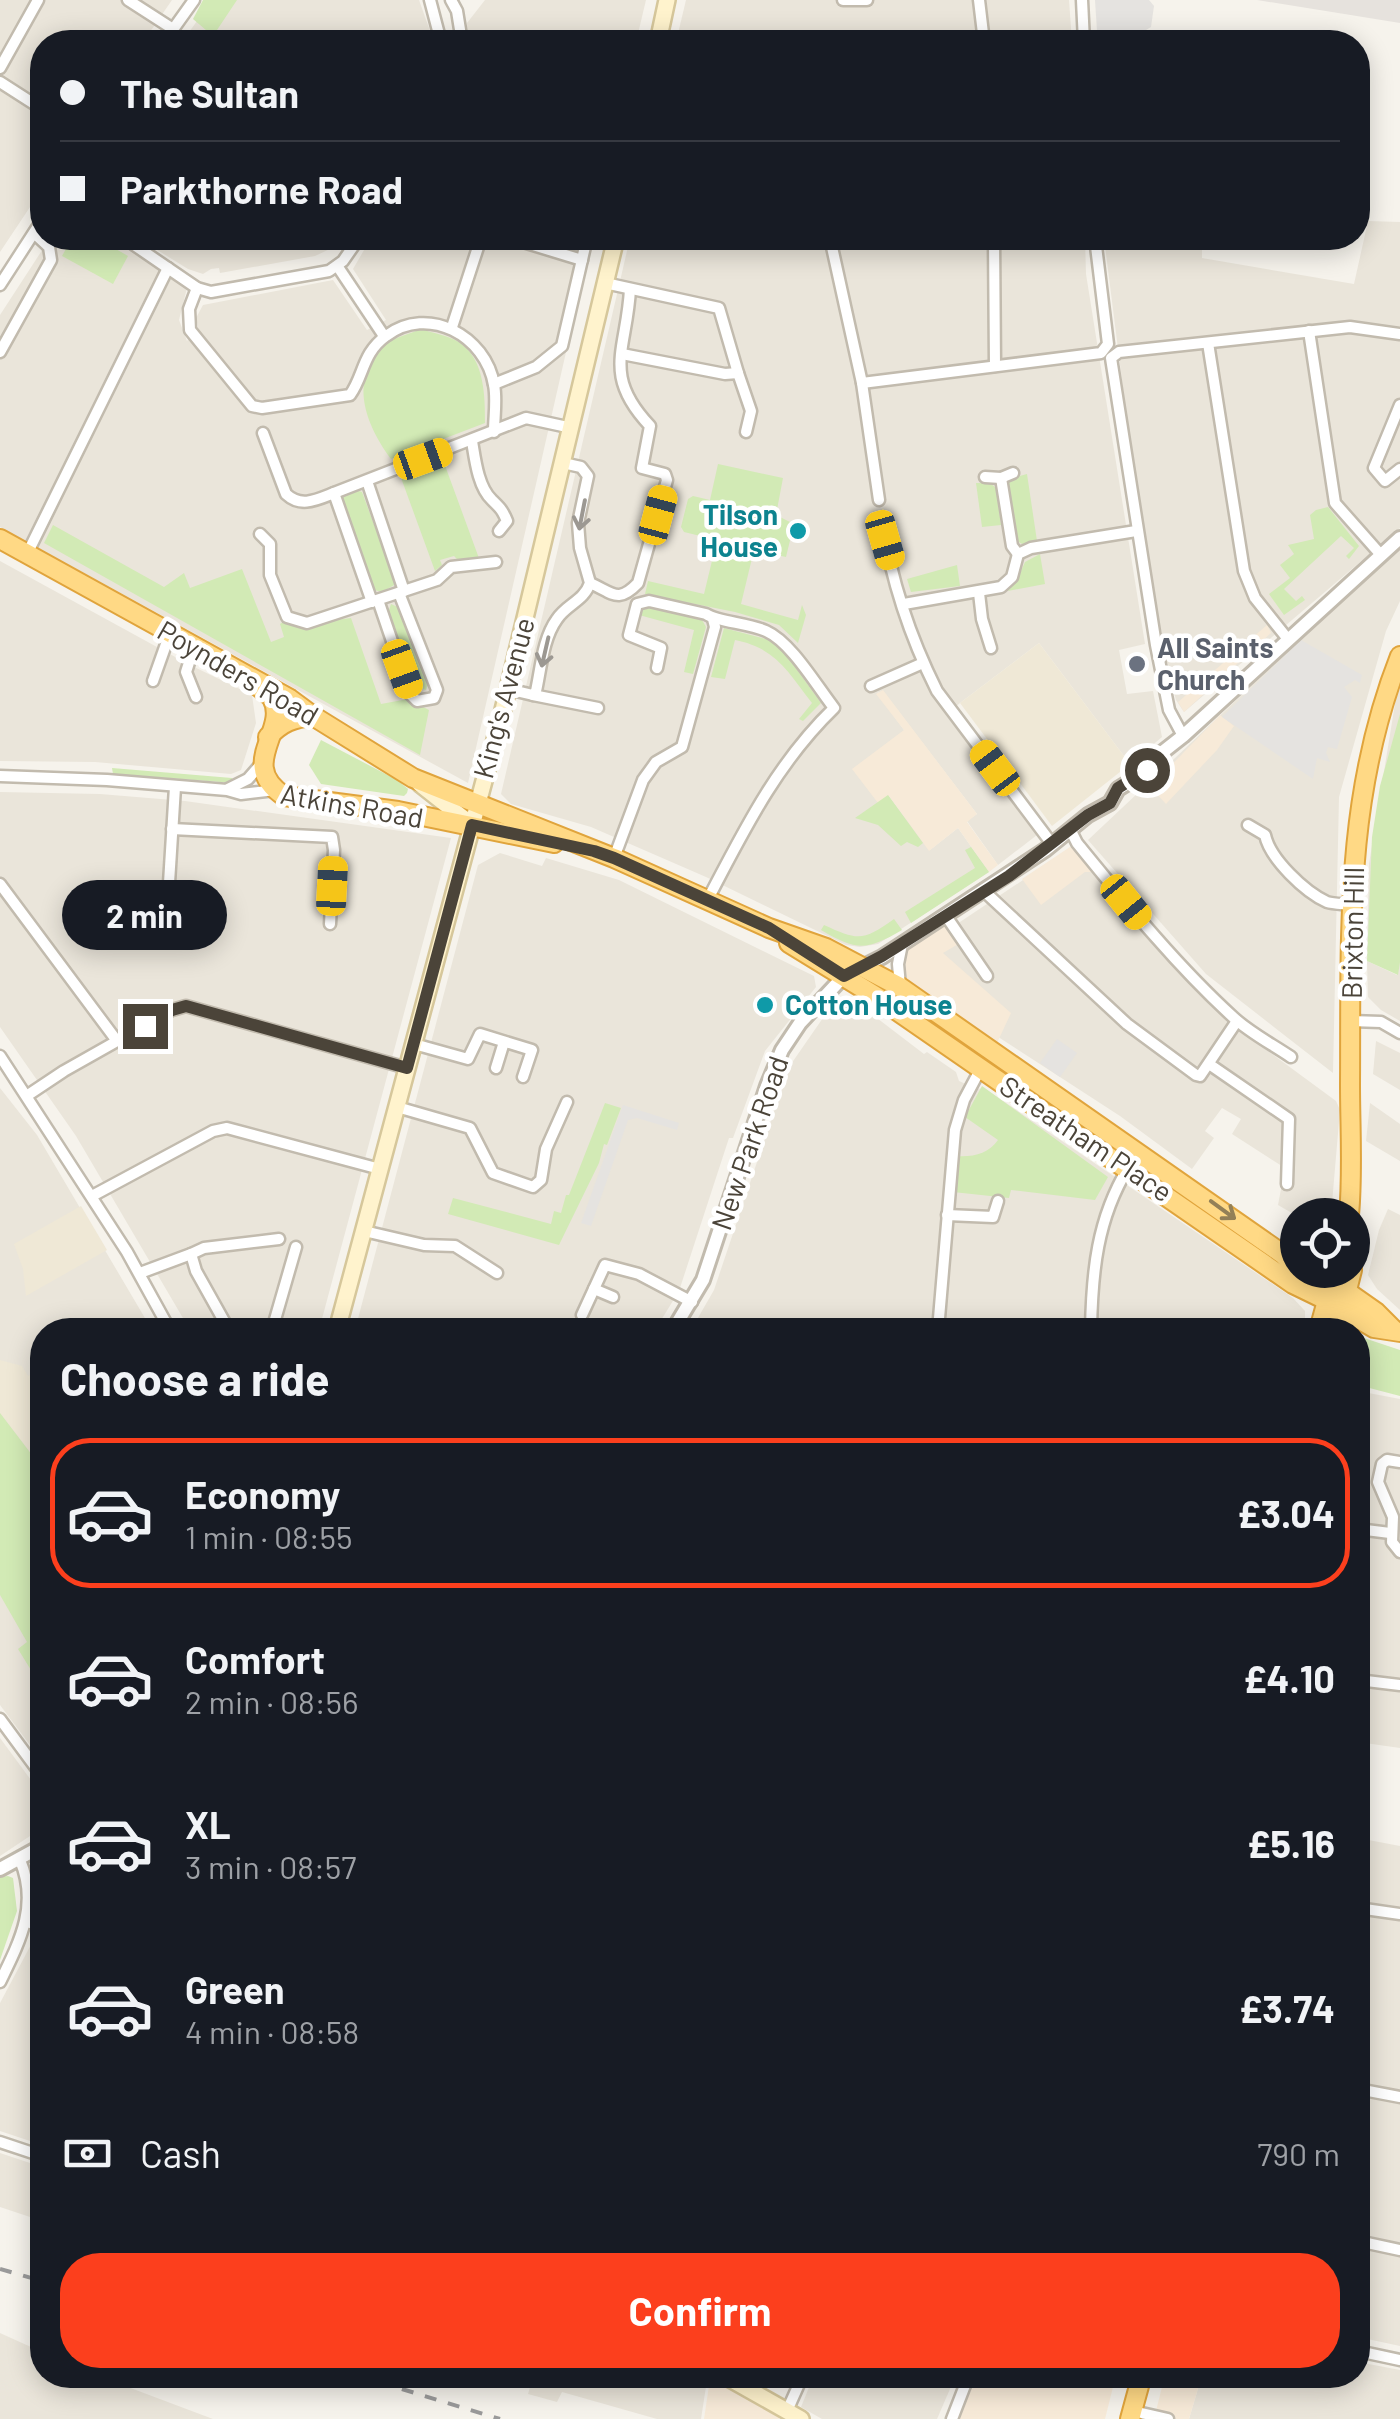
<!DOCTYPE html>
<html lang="en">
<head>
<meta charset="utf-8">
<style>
	body { margin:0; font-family:Barlow,sans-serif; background:#20242c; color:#f1f3f6; height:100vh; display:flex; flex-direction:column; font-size:38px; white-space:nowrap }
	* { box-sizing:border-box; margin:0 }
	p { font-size:32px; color:#9ea1a6 }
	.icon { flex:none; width:55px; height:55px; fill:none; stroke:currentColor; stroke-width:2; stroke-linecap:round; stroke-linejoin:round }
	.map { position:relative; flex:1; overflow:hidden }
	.drawer { position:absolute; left:30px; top:1318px; width:1340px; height:1070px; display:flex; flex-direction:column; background:#171b24; border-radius:40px; box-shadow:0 5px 25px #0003 }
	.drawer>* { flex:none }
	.banner { position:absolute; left:30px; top:30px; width:1340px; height:220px; border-radius:40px; box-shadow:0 5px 25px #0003; display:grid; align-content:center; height:220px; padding:0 30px; background:#171b24 }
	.buttons { position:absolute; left:1280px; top:1198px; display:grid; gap:20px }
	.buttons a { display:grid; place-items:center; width:90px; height:90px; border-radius:50%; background:#171b24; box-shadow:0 5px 25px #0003; font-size:50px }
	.end { position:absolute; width:45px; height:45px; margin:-22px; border:12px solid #4b4439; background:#fff; box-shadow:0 0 0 5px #fff }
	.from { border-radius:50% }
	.bubble { position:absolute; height:70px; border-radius:35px; background:#171b24; box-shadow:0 5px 25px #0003; font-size:32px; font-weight:700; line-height:70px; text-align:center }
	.car { position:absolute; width:30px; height:60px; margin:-30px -15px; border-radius:12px; box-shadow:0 0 8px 2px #0007; background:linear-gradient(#f5c518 24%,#345 0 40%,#f5c518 0 76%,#345 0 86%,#f5c518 0) }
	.banner b { display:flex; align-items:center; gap:35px; height:95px; font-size:38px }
	.banner b+b { border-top:2px solid #363941 }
	.banner i { width:25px; height:25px; background:#f1f3f6 }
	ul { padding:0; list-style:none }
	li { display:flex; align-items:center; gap:30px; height:150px; margin:0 20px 15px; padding:0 10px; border:5px solid transparent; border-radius:40px }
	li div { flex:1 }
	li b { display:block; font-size:38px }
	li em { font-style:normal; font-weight:700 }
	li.selected { border-color:#fc3f1d }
	li>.icon { width:90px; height:90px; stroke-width:1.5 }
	h2 { padding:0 30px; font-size:45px; line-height:120px }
	.pay { display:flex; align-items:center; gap:25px; height:110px; padding:0 30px; font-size:38px }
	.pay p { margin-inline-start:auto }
	.primary-button { display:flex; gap:20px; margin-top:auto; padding:20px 30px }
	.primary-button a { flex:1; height:115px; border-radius:40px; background:#fc3f1d; color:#fff; font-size:40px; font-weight:700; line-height:115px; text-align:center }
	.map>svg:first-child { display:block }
	.residential { fill:#eae5da }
	.commercial { fill:#f7ead8 }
	.industrial { fill:#e6e2dd }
	.education { fill:#efe8d6 }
	.green { fill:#d2eab5 }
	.parking { fill:#e5e3e0 }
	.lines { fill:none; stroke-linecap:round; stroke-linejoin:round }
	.minor-casing { stroke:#c2bbae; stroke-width:15 }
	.tertiary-casing { stroke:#c2bbae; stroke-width:18 }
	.secondary-casing { stroke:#d6c79b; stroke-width:20 }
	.trunk-casing { stroke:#e0a43c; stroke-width:22 }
	.minor { stroke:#fff; stroke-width:10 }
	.tertiary { stroke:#fff; stroke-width:12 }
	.secondary { stroke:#fff3cd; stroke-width:15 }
	.trunk { stroke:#ffd985; stroke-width:18 }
	.rail { stroke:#9a9a9a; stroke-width:4; stroke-dasharray:12 12; stroke-linecap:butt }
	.oneway { stroke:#9c9892 }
	.oneway2 { stroke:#938057 }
	.route { stroke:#4b4439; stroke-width:12 }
	.culture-dot { fill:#0f9aa8; stroke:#fff; stroke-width:4 }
	.worship-dot { fill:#6b7280; stroke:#fff; stroke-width:4 }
	.labels { text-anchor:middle; stroke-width:9; stroke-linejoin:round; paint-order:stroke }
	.culture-label { font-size:28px; font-weight:bold; fill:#0d838f; stroke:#fff; text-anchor:end }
	.worship-label { font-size:28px; font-weight:bold; fill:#5b616d; stroke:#fff; text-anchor:start }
	.street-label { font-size:28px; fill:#4b4439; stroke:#fff }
</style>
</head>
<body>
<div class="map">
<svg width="1400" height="2419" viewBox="0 0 1400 2419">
	<rect width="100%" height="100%" fill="#f6f3ec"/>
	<g class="residential">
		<path d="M0 0H172L143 42H42V189L0 252Z"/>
		<path d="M212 0H419L434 42H182Z"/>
		<path d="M485 0H646L636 42H468L467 23Z"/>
		<path d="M686 0H1069L1072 42H676Z"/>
		<path d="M1368 221 1400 222V528L1184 712 1176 700 1170 678 1139 515 1104 238H1202V258L1354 284Z"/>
		<path d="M50 238H109L187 288 179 320 187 341 198 327 196 318 203 305 333 280 367 330 386 320 353 269 371 238H592L468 783 0 527V315Z"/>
		<path d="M138 238H343L334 247 315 256 220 273 219 268 211 269 203 274 188 269Z"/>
		<path d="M630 238H1085L1086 274 1145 644 1119 650 1127 694 1153 691 1162 737 1130 764 1039 643 960 703 946 715 1037 835 998 865 967 821 977 814 883 691 877 693 904 730 888 795 930 850 958 828 989 872 878 944 860 947 846 945 706 877 591 827 511 804 501 794Z"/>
		<path d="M1400 546V601L1386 631 1339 797 1333 1073 1206 974 1088 840Z"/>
		<path d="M0 561 188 664 252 695 256 723 241 770 231 774 95 762 0 761Z"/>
		<path d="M1400 673V1021L1381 1010 1368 997 1367 961 1397 975 1398 973 1367 956 1369 864Z"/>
		<path d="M0 792 100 794 185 801 451 838 319 1330H190L76 1136 0 1027Z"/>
		<path d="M1071 848 1195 988 1234 1026 1336 1101 1340 1110 1331 1215 1297 1216 1278 1205 1285 1168 1232 1134 1241 1119 1222 1108 1205 1131 1214 1138 1192 1169 1120 1116 915 983 930 942Z"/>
		<path d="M500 853 542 866 546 858 619 880 814 976 816 987 765 1051 733 1138H729L679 1291 655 1330H355L478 865Z"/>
		<path d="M852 999 924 1054 927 1052 956 1072 959 1081 977 1089 984 1088 1293 1298 1305 1311V1330H691L714 1290 789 1067 825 1015 839 1001Z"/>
		<path d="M1376 1041 1400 1053V1090L1373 1074Z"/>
		<path d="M0 1088 37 1135 152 1330H42V1761L0 1705Z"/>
		<path d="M1370 1103 1400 1124V1161L1366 1141Z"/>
		<path d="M1388 1209 1400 1215V1310L1377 1289 1368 1275 1379 1230Z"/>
		<path d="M1358 1391 1400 1399V1748L1358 1742Z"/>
		<path d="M0 1738 42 1795V1828L0 1856Z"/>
		<path d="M1358 1838 1400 1846V2346L1358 2337Z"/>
		<path d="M34 1939 42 1940V2145L0 2131V2003Z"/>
		<path d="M0 2153 42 2167V2221L0 2207Z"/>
		<path d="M0 2333 42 2352V2375H96L213 2419H0Z"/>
		<path d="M1358 2362 1400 2370V2419H1189L1202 2375H1358Z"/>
		<path d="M507 2375H689L707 2380 701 2419H657L562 2392 557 2402 528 2394 531 2384Z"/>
		<path d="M814 2375H956L937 2419H822L801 2407Z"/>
	</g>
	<g class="commercial">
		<path d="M1267 625 1271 633 1184 712 1178 702Z"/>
		<path d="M883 690 977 814 967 822 998 865 989 872 958 828 929 851 889 796 878 803 852 769 904 730 876 694Z"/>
		<path d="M1220 715 1234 726 1217 750 1166 804 1150 787Z"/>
		<path d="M1073 845 1096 872H1085L1041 905 1022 879Z"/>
		<path d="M946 916 960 943 943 953 1011 1013 997 1043 907 980 903 943Z"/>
		<path d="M978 2375H1116L1105 2419H958Z"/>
		<path d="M1165 2375H1202L1189 2419H1154Z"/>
		<path d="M710 2379 781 2414 779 2419H704Z"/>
	</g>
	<path class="industrial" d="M1257 0H1400V23Z"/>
	<g class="education">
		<path d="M1039 643 1130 764 1052 826 960 703Z"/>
		<path d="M81 1206 107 1250 26 1296 23 1269 14 1244Z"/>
		<path d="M0 1360 22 1366 28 1376 42 1367V1468L0 1413Z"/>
	</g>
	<g class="green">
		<path d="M203 0H237L213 36 193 19Z"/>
		<path d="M72 238H97L128 256 113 284 62 256Z"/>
		<path d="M421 329C433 333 449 336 459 342 485 359 485 397 485 423L391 459C366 425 347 379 385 345 394 337 410 334 421 329Z"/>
		<path d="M443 460 480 561 460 562 454 556 440 560 442 565 435 571 400 475Z"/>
		<path d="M718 464 783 478 776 515 794 524 786 557 754 550 741 604 798 620 802 605 806 615 798 643 779 625 735 612 645 594 648 581 704 594 717 540 684 532 681 527 688 499 693 496 710 500Z"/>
		<path d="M1027 474 1037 541 1022 544 1015 540 1006 486 1009 479Z"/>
		<path d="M976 483H990L996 488 1001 525 982 527Z"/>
		<path d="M356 490 362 492 396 584 382 592 374 590 342 500 344 494Z"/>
		<path d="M1328 507 1359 546 1349 559 1346 556 1354 548 1341 536 1284 589 1296 601 1302 596 1305 600 1284 615 1269 594 1290 578 1280 565 1294 554 1288 545 1314 539 1310 515 1316 510Z"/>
		<path d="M53 525 164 587 184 573 190 588 242 569 271 642 284 637 280 624 288 618 296 625 351 618 381 704 408 699 429 710 420 755 44 543Z"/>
		<path d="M1040 554 1045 584 1008 591 1017 580 1025 562Z"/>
		<path d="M957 565 960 586 911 592 907 579Z"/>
		<path d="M391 604 402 609 428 684 426 690 415 687 388 613Z"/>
		<path d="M647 606 701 618 706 627 693 674 684 672 694 630 639 615Z"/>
		<path d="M724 628 777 642 821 703 803 721 799 719 812 703C788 672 776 648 735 640L725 679 711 677Z"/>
		<path d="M1400 714V962L1398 975 1367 961 1372 837 1380 786Z"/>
		<path d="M321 740 397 780 408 789 407 793 404 796 321 784 309 765Z"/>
		<path d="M112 768 232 778 234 783 113 774Z"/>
		<path d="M888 795 923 843 918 847 907 842 901 846 878 825 855 818Z"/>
		<path d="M971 847 989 872 911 923 905 912 975 868 965 850Z"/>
		<path d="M894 919 902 930C866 951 857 951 821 930L824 925C859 941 863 941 894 919Z"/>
		<path d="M982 1086 1108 1177 1095 1200 1011 1190 1009 1198 953 1192 956 1156C974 1157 988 1154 998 1140L965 1117Z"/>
		<path d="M605 1103 621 1108 607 1145 604 1144 599 1163 559 1245 448 1214 453 1198 551 1224 554 1211 561 1213 566 1195H569Z"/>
		<path d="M1364 1338 1400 1350V1396L1358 1385V1343Z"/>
		<path d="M0 1413 42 1468V1700L34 1675 18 1649 27 1642 0 1595Z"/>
		<path d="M8 1876 13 1878 17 1911 0 1960V1877Z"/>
	</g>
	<g class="parking">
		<path d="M1095 0H1149L1154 6 1151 27 1146 30 1097 31Z"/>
		<path d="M1301 640 1362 675 1360 683 1355 680 1344 687 1352 697 1337 749 1328 747 1326 753 1330 762 1317 758 1313 779 1222 717Z"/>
		<path d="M1057 1039 1077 1053 1060 1077 1040 1063Z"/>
		<path d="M623 1105 679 1123 677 1130 637 1118 628 1120 591 1226 581 1223Z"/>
	</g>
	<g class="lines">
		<g class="minor-casing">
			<g id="minor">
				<path d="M128 0 173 29"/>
				<path d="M430 0 441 42"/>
				<path d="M451 0 457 11 462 42"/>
				<path d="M843 0H867"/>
				<path d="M979 0 984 42"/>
				<path d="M1082 0 1084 42"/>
				<path d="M164 42 194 0"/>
				<path d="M0 68 38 0"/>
				<path d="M0 82 42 109"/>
				<path d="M124 238 197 288 211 292 329 271 343 261 359 238"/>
				<path d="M510 238 582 260"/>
				<path d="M830 238 862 383 879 500"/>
				<path d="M994 238 995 366"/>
				<path d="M338 267 384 336"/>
				<path d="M605 283 719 308 738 373 725 374 622 354"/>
				<path d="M0 285 42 220"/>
				<path d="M197 288 189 309 190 330 252 406 262 408 350 395C364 376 362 353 386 336 428 304 486 336 494 385 497 399 494 417 494 432"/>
				<path d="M452 327 481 238"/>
				<path d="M1309 331 1335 503 1381 555"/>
				<path d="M1208 343 1244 571 1255 598 1287 638"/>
				<path d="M0 352 51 260 49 247 34 233"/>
				<path d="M738 373 751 411 746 432"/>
				<path d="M862 383 1101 353 1108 344 1095 238"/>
				<path d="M494 384 536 367 562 346 587 238"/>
				<path d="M1400 405 1374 468 1385 481 1400 469"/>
				<path d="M263 433 286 494C301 508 316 500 334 493L372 602"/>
				<path d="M472 441C475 459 478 487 492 500 500 508 502 509 507 521L499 531"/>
				<path d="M985 477 1001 478 1013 473"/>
				<path d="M1001 478 1012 546 1018 554"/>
				<path d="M367 481 404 591"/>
				<path d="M334 493 526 418 572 428"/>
				<path d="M882 521C891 579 911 639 937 691L1052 844"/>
				<path d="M260 534 270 544V575L287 617 307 623 437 580 451 567 496 562"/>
				<path d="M27 554 168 268"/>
				<path d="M590 583C613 593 618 604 638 583L667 480 665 474 642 468 650 426C601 374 627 350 630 289"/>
				<path d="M979 593 982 619 991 648"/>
				<path d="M378 600 410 694 417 701 434 698 437 690 399 593"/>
				<path d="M904 604 1001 587 1012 577 1018 554 1031 548 1136 531"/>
				<path d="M194 647 186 672 196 697"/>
				<path d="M657 668 661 648 629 635 637 604 649 601 706 614C718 622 748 623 766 631 791 642 816 685 834 708 777 763 744 830 708 899"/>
				<path d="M153 681 170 633"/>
				<path d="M871 686 923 663"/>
				<path d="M508 689 533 695 536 691C541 668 543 638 557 619 567 604 584 601 590 583L580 548 578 523 588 476 581 467 563 463"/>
				<path d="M533 695 598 708"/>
				<path d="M1183 736 1169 710 1156 645 1111 358 1119 352 1350 327 1400 334"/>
				<path d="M0 776 107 780 227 790 241 794 275 790"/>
				<path d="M175 787 168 899 170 911 188 933"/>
				<path d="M228 789 248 779 261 764"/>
				<path d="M1248 825 1265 835C1270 859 1305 892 1327 902 1333 904 1345 904 1352 905"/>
				<path d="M172 829 332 837 334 850 330 924"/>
				<path d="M1070 829 1077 843C1126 903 1176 965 1233 1017 1250 1033 1272 1044 1291 1057"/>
				<path d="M614 858 643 780 656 762 682 747 715 627 713 619"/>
				<path d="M0 884 117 1041"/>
				<path d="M985 892 1127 1024 1196 1075 1200 1076 1237 1021"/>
				<path d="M946 916 987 976"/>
				<path d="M900 986 898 964 902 944"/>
				<path d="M1351 1021 1381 1022 1400 1033"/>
				<path d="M414 1044 468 1059 480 1034 532 1050 523 1077"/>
				<path d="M0 1056 127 1252 170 1330"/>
				<path d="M1209 1064 1289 1119 1287 1184"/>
				<path d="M496 1068 504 1042"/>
				<path d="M28 1095 64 1071 172 1010 186 1006 407 1068"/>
				<path d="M397 1107 470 1128 493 1173 533 1187 541 1180 546 1149 567 1102"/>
				<path d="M92 1196 213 1131 227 1128 380 1169"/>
				<path d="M947 1215 993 1217 998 1201"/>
				<path d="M364 1231 424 1245 455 1246 497 1273"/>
				<path d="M140 1273 191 1254"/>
				<path d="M594 1289 613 1297"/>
				<path d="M582 1315 605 1265 639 1274 692 1302"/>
				<path d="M229 1330 196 1271 191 1254 204 1248 279 1239"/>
				<path d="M272 1330 296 1247"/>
				<path d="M938 1330 955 1130 964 1100 981 1068"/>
				<path d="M1091 1330C1092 1272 1097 1219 1128 1168"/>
				<path d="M1400 1462 1387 1460 1382 1464 1378 1482 1393 1517 1392 1542 1400 1552"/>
				<path d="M1358 1529 1390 1533"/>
				<path d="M1358 1680 1400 1685"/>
				<path d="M0 1719 42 1776"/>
				<path d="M1358 1908 1400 1914"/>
				<path d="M26 1922 42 1926"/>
				<path d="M0 1982C20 1941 39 1905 20 1860"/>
				<path d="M1358 2089 1400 2097"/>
				<path d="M0 2142 42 2156"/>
				<path d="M1358 2241 1400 2250"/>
				<path d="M1358 2351 1400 2360"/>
				<path d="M787 2411 803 2375"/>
				<path d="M1133 2411 1168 2419"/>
				<path d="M952 2419 969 2375"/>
			</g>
		</g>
		<g class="tertiary-casing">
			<g id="tertiary">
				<path d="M673 1330 703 1280 767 1086 782 1050 800 1023 844 976 882 957 1045 850 1088 815 1110 803 1118 789 1147 771 1155 758 1183 736 1400 538"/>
				<path d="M0 1869 42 1846"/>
			</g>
		</g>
		<g class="secondary-casing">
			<g id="secondary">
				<path d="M658 42 667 0"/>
				<path d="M420 784 472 825"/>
				<path d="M337 1330 503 710 616 238"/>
				<path d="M723 2375 801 2419"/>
			</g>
		</g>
		<g class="trunk-casing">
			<g id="trunk">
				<path d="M0 539 290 699 313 716 413 778 614 858 769 928 826 948 900 987 1281 1253 1298 1259"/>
				<path d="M259 687C263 691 269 694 272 698 290 730 236 764 284 796L398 811 554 843"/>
				<path d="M268 737C282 722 293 718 313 716"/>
				<path d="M789 943 877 997 1293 1284 1328 1301"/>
				<path d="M1349 1215C1353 1172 1350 1128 1350 1085 1351 936 1344 798 1400 656"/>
				<path d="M1352 1231V1267"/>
				<path d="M1282 1253 1297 1271 1312 1280 1328 1301 1374 1328 1400 1332"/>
				<path d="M1316 1270 1376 1312 1393 1329"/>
				<path d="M1319 1330 1330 1290"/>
				<path d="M1337 1330 1352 1270"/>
				<path d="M1130 2419 1142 2375"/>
			</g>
		</g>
		<use href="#minor" class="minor"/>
		<use href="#tertiary" class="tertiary"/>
		<use href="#secondary" class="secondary"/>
		<use href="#trunk" class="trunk"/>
		<g class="rail">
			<path d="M0 2269 42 2281"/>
			<path d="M356 2375 500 2419"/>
		</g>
	</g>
	<defs><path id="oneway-shaft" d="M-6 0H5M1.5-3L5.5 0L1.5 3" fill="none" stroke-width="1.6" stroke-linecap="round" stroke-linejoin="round" transform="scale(2.5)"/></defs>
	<g class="oneway">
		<use href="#oneway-shaft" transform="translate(582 515) rotate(101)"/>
		<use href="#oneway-shaft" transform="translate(545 652) rotate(103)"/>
	</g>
	<use class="oneway2" href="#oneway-shaft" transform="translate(1223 1210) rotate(36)"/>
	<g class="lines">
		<path class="route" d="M145 1026 172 1010 186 1006 407 1068 472 825 594 851 614 858 769 928 844 976 882 956 1009 876 1088 815 1110 803 1118 788 1147 770"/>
	</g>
	<g class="culture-dot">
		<circle cx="798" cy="531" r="10"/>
		<circle cx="765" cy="1005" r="10"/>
	</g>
	<circle class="worship-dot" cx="1137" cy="664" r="10"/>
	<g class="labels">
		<g class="culture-label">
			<text x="778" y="525">Tilson<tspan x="778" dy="32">House</tspan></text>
			<text x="785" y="1015" text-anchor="start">Cotton House</text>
		</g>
		<g class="worship-label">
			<text x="1157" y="658">All Saints<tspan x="1157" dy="32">Church</tspan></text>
		</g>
		<g class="street-label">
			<text transform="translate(238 673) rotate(30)" y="10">Poynders Road</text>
			<text transform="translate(504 698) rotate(-75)" y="10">King's Avenue</text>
			<text transform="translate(352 806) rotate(10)" y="10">Atkins Road</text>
			<text transform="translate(1353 933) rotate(-89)" y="10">Brixton Hill</text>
			<text transform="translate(1086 1139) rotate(34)" y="10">Streatham Place</text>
			<text transform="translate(750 1143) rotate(-71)" y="10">New Park Road</text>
		</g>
	</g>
</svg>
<div class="buttons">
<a><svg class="icon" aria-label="locate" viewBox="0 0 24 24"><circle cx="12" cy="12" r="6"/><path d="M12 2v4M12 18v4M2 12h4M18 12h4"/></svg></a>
</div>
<i class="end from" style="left:1147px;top:770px"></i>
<i class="end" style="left:145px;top:1026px"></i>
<div class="bubble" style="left:62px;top:880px;width:165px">2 min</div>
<i class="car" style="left:423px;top:459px;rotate:70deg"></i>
<i class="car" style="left:658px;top:515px;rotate:15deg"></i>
<i class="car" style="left:885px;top:540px;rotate:164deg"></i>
<i class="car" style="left:402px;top:669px;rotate:160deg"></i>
<i class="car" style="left:995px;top:768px;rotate:323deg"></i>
<i class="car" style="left:332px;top:886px;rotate:3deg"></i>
<i class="car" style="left:1126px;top:902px;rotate:141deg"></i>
<div class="banner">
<b><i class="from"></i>The Sultan</b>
<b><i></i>Parkthorne Road</b>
</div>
<section class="drawer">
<h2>Choose a ride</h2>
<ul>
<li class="selected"><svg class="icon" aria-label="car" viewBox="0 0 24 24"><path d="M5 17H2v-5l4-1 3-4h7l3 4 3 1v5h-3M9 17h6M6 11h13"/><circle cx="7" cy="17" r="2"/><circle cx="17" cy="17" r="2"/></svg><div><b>Economy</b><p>1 min · 08:55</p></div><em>£3.04</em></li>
<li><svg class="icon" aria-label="car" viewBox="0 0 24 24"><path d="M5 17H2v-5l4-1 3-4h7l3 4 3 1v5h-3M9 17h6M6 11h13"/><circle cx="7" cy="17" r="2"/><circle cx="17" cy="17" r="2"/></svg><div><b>Comfort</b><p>2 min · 08:56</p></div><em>£4.10</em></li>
<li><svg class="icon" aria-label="car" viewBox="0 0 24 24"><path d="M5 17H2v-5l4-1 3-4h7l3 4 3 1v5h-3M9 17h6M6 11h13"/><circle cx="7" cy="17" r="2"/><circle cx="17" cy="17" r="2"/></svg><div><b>XL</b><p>3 min · 08:57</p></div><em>£5.16</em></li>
<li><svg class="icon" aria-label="car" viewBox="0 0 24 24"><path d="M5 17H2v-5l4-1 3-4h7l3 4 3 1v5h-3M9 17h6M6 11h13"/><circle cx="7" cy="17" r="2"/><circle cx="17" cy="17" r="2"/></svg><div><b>Green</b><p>4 min · 08:58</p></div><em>£3.74</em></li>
</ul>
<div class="pay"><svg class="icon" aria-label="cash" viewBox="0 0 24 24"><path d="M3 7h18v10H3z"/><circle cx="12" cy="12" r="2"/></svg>Cash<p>790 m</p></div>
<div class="primary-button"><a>Confirm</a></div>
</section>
</div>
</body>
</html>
